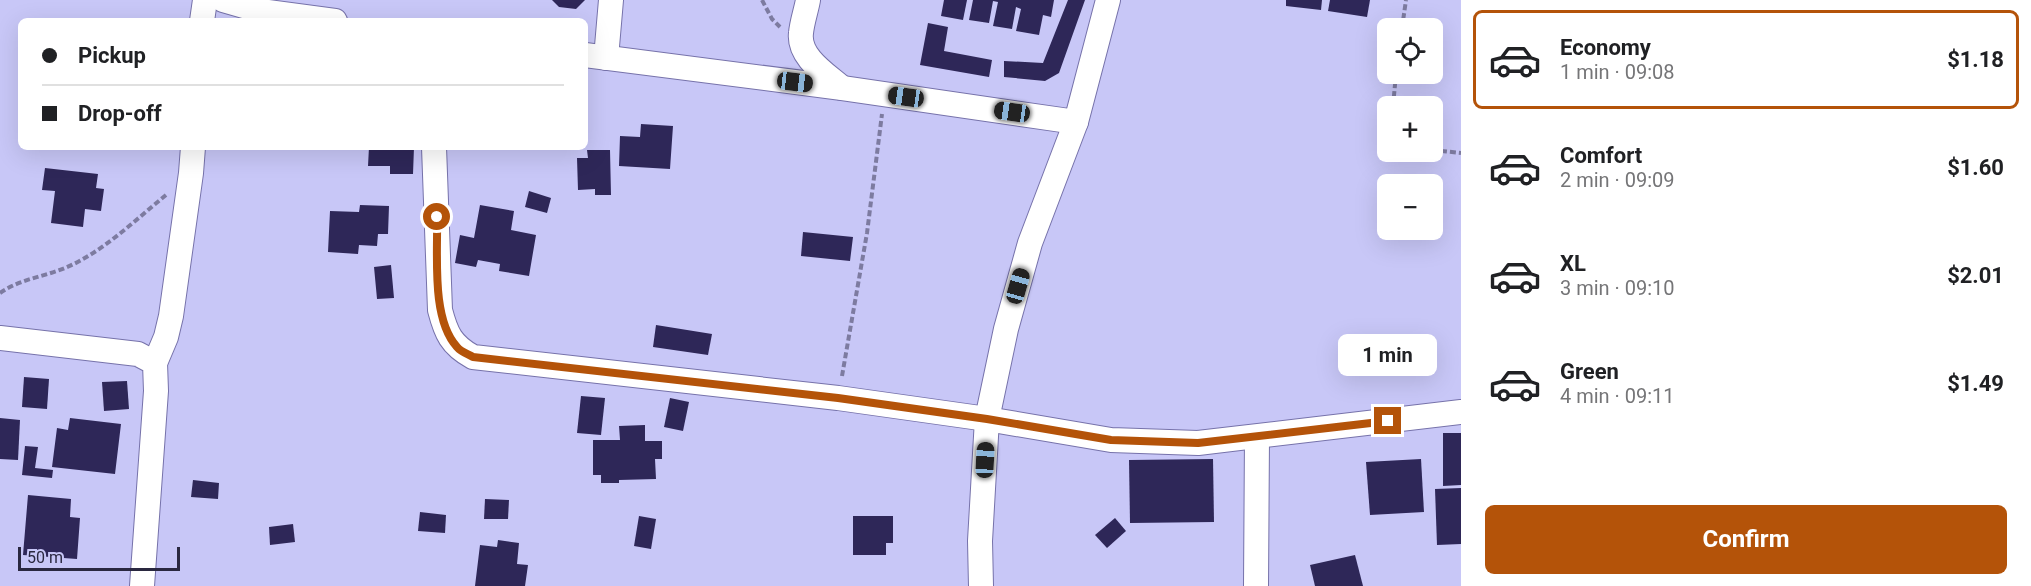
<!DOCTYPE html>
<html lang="en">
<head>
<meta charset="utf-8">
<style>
	body { margin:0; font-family:Roboto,sans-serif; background:#f2f2f2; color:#202124; height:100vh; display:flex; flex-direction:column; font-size:22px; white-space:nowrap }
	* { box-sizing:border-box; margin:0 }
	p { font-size:20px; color:#757577 }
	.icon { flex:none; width:33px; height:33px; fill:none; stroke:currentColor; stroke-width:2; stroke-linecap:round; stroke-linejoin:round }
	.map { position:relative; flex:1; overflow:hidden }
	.drawer { display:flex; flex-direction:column; background:#fff; width:570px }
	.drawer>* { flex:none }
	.hud { position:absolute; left:18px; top:18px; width:570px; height:132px; border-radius:9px; box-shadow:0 6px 24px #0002; display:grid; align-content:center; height:132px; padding:0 24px; background:#fff }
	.fabs { position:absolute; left:1377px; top:18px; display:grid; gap:12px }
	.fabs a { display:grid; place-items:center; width:66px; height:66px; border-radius:9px; background:#fff; box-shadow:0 6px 24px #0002; font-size:30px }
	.scale { position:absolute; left:18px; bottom:15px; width:162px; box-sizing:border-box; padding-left:6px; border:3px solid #2a2840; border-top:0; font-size:16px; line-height:21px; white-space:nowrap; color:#2a2840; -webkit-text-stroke:4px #c8c7f7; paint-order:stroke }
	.end { position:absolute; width:27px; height:27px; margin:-14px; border:8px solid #b45309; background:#fff; box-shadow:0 0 0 3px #fff }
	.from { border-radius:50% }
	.bubble { position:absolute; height:42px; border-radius:9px; background:#fff; box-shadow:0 6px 24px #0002; font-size:20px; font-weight:700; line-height:42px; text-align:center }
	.car { position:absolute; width:18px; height:36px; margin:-18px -9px; border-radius:8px; box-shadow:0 0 4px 2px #0007; background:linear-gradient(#222 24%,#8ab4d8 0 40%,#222 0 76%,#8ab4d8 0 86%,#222 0) }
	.hud b { display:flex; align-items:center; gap:21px; height:57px; font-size:22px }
	.hud b+b { border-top:2px solid #e0e0e0 }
	.hud i { width:15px; height:15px; background:#202124 }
	ul { padding:10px 0 0; list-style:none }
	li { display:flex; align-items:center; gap:18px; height:99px; margin:0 12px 9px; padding:0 12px; border:3px solid transparent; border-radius:9px }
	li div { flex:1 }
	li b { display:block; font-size:22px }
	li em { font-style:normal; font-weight:700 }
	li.current { border-color:#b45309 }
	li>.icon { width:54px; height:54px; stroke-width:1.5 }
	.action { display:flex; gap:12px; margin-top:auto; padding:12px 24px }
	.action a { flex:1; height:69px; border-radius:9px; background:#b45309; color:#fff; font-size:24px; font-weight:700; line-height:69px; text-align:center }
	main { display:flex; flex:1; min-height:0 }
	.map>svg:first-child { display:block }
	.building { fill:#2e2758 }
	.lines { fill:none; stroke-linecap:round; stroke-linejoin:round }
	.minor-casing { stroke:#7672aa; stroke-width:26 }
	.path { stroke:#7d7ba0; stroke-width:4; stroke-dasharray:6 3; stroke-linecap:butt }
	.minor { stroke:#fff; stroke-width:24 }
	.route { stroke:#b45309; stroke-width:8 }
</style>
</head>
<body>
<main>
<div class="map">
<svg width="1461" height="586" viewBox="0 0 1461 586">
	<rect width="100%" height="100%" fill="#c8c7f7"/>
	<g class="building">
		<path d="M552 0H585L576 9 559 7Z"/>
		<path d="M944 0H967L963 20 941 16Z"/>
		<path d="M973 0H1054L1051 17 1043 15 1039 35 1016 31 1021 9 1016 7 1012 29 993 26 998 2 993 1 989 23 969 20Z"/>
		<path d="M1068 0H1085L1059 73 1045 81 1004 77V61L1043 63Z"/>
		<path d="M1286 0H1322L1321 10 1286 6Z"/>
		<path d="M1330 0H1370L1367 17 1328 11Z"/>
		<path d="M928 23 948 27 944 51 992 60 989 77 920 65Z"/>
		<path d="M641 124 673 126 670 169 619 166 620 136 640 137Z"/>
		<path d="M369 147H414L413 174H390V166H368Z"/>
		<path d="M587 150H610L611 195H595V189L578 190 577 158H588Z"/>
		<path d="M45 168 98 174 96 188 104 189 101 211 85 209 83 227 51 223 55 191 42 190Z"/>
		<path d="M529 191 551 198 547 213 525 207Z"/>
		<path d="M360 205 389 206 388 234H378L377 246 359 245 358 254 328 252 330 211 359 212Z"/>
		<path d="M480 205 514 211 511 230 536 235 529 276 499 271 500 264 478 260 476 267 455 263 460 235 474 238Z"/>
		<path d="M803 232 853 237 850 261 801 256Z"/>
		<path d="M391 265 394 298 377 299 374 267Z"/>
		<path d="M656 325 712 334 708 355 653 347Z"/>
		<path d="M24 377 49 379 47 409 22 407Z"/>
		<path d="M127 381 129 409 104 411 102 382Z"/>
		<path d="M581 396 605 398 601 435 577 433Z"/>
		<path d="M670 398 689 402 683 431 664 427Z"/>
		<path d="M0 418 20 420 18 460 0 459Z"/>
		<path d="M70 418 121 424 115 474 52 467 57 428 68 430Z"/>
		<path d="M645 425V441H662V459H655L656 479 619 480V483H601V475H593V440H620L619 426Z"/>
		<path d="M1443 433H1461V485L1443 486Z"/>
		<path d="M25 446 38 447 35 468 53 470 52 478 22 475Z"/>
		<path d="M1213 459 1214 522 1130 523 1129 460Z"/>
		<path d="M1421 459 1424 512 1370 515 1366 462Z"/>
		<path d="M193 480 219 483 218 499 191 497Z"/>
		<path d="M1461 488V544L1437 545 1435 489Z"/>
		<path d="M28 495 71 499 70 517 80 518 77 559 23 555Z"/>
		<path d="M485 499 509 500 508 519H484Z"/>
		<path d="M420 512 446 515 445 533 418 531Z"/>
		<path d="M639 516 656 519 651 549 634 546Z"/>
		<path d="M853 516H893V543H886V555H853Z"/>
		<path d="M1115 518 1126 531 1107 548 1095 535Z"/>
		<path d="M293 524 295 542 270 545 269 527Z"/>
		<path d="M498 540 519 543 517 564 528 565 525 586H475L480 545 497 547Z"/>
		<path d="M1355 555 1363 586H1315L1310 565Z"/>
	</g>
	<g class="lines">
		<g class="minor-casing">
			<g id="minor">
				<path d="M223 0 261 11 335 21"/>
				<path d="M808 0C806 11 802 22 801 33 798 57 826 74 842 88"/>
				<path d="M202 21 205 0"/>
				<path d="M585 55 842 88 1076 122"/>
				<path d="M606 58 611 0"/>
				<path d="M434 147 440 310C446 333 451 345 473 357L838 398 987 419 1111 440 1198 443 1461 412"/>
				<path d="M0 338 138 354 155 363 156 391 142 586"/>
				<path d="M155 363 166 337 171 316 191 173 193 147"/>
				<path d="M981 586 980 541 987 419 1006 329 1030 243 1076 122 1108 0"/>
				<path d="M1256 586 1257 437"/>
			</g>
		</g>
		<g class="path">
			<path d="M762 0 772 19 780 27"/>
			<path d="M1402 28 1406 0"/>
			<path d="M1393 106 1396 74"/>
			<path d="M1432 150 1461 153"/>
			<path d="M0 293C20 279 43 277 65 268 103 252 134 221 166 195"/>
			<path d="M842 376 867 233 882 114"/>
		</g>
		<use href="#minor" class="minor"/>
	</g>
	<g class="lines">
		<path class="route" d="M437 217C438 254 431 319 457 347 461 352 468 354 473 357L838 398 987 419 1111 440 1198 443 1388 421"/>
	</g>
</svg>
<div class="fabs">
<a><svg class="icon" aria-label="locate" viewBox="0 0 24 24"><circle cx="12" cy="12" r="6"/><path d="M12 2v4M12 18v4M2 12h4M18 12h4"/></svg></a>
<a>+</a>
<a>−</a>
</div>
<div class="scale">50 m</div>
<i class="end from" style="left:437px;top:217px"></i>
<i class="end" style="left:1388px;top:421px"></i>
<div class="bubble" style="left:1338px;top:334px;width:99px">1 min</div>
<i class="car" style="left:795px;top:82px;rotate:97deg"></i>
<i class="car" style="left:906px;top:97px;rotate:278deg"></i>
<i class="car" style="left:1012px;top:112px;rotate:278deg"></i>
<i class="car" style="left:1018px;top:286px;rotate:16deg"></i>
<i class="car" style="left:985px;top:460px;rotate:3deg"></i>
<div class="hud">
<b><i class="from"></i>Pickup</b>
<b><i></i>Drop-off</b>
</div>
</div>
<section class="drawer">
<ul>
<li class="current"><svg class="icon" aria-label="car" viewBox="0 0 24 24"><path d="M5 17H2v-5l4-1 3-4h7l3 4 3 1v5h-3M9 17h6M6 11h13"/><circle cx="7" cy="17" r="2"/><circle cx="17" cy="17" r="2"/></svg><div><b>Economy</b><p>1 min · 09:08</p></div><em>$1.18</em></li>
<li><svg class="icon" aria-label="car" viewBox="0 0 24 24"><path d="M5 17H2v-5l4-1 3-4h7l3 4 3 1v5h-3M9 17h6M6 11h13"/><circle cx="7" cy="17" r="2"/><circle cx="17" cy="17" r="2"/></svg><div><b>Comfort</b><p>2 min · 09:09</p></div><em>$1.60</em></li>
<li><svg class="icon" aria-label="car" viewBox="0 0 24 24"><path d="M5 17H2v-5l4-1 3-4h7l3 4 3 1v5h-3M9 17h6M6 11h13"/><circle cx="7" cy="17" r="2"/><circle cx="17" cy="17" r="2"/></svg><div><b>XL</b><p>3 min · 09:10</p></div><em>$2.01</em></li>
<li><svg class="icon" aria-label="car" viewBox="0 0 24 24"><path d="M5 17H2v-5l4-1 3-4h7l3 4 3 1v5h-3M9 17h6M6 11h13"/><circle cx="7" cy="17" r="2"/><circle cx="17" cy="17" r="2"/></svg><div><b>Green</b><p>4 min · 09:11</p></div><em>$1.49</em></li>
</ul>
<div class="action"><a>Confirm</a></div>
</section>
</main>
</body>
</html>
